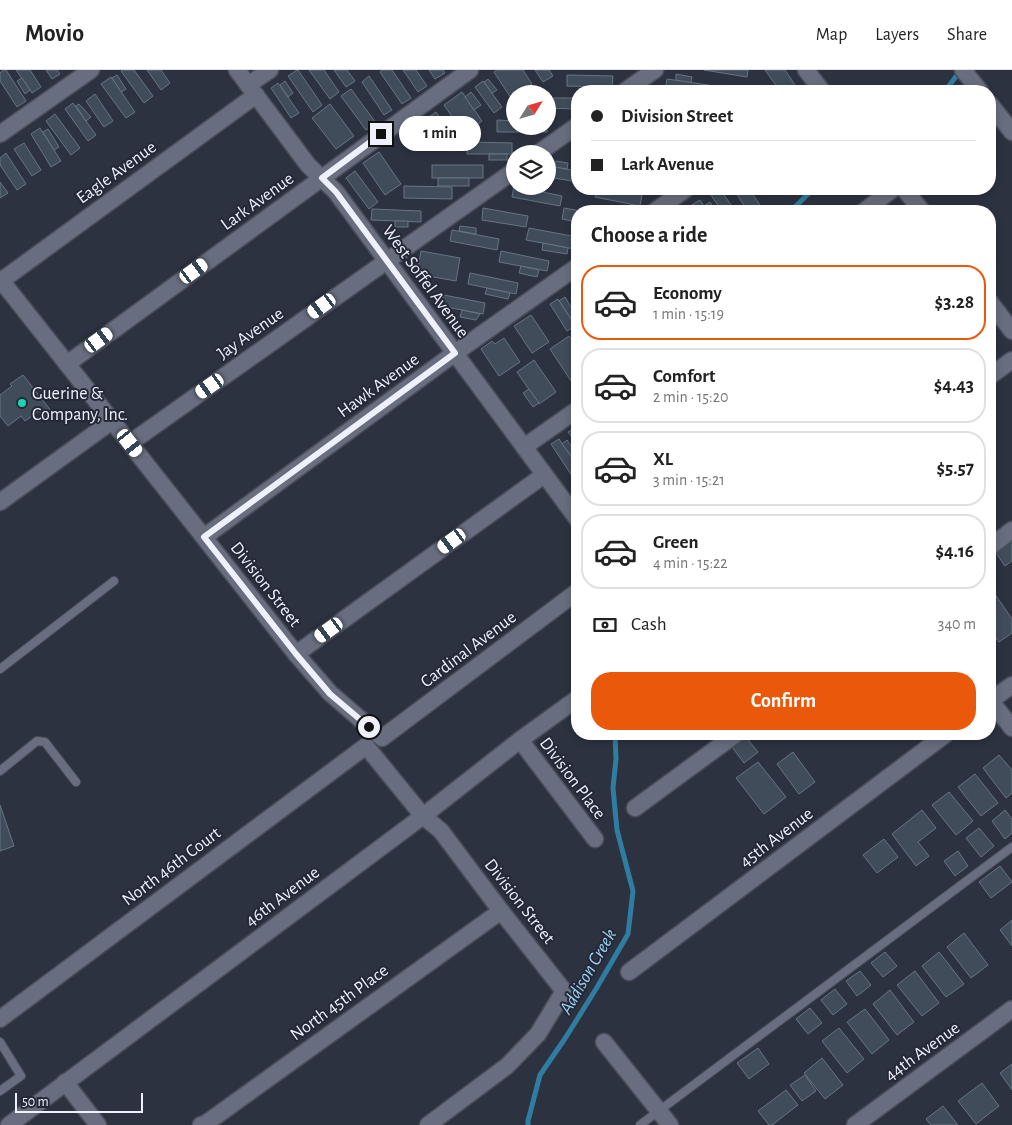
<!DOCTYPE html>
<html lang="en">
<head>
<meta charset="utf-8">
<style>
	body { margin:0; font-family:"Alegreya Sans",sans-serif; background:#f2f2f2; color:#222; height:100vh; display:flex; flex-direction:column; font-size:19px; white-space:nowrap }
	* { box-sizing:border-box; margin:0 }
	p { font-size:16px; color:#767676 }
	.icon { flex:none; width:28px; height:28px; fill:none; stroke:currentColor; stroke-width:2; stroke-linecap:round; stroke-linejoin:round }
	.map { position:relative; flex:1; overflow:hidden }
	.sheet { position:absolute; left:571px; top:135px; width:425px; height:535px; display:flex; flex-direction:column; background:#fff; border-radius:20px; box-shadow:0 2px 8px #0003 }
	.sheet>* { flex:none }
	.guide { position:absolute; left:571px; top:15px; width:425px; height:110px; border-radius:20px; box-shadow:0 2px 8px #0003; display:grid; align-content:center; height:110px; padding:0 20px; background:#fff }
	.needle { width:32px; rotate:53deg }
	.buttons { position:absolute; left:506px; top:15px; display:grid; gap:10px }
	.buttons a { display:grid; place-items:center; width:50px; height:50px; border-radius:50%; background:#fff; box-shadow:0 2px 8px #0003; font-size:25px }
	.scale { position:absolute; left:15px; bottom:12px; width:128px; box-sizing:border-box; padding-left:5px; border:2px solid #eef1fb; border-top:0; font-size:14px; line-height:18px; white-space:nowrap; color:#eef1fb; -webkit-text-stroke:4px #242837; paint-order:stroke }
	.end { position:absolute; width:22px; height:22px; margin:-11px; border:6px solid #eef1fb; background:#111; box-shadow:0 0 0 2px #111 }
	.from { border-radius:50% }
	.bubble { position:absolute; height:35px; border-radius:18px; background:#fff; box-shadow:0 2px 8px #0003; font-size:16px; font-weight:700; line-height:35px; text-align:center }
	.car { position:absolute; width:15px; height:30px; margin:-15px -8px; border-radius:6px; box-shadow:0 0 4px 1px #0007; background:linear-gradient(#fff 24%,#345 0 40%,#fff 0 76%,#345 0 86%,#fff 0) }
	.guide b { display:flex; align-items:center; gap:18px; height:48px; font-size:19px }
	.guide b+b { border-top:1px solid #e0e0e0 }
	.guide i { width:12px; height:12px; background:#222 }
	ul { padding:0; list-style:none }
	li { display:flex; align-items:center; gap:15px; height:75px; margin:0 10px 8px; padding:0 10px; border:2px solid #e0e0e0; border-radius:20px }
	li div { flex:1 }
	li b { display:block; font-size:19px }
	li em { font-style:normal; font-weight:700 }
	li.active { border-color:#ea580c }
	li>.icon { width:45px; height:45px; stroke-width:1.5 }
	h2 { padding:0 20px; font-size:22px; line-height:60px }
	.pay { display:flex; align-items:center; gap:12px; height:55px; padding:0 20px; font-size:19px }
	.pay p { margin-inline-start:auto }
	.action { display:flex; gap:10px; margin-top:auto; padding:10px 20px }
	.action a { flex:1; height:58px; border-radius:20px; background:#ea580c; color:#fff; font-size:20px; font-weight:700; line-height:58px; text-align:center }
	header { display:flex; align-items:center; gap:30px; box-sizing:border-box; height:70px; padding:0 25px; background:#fff; border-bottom:1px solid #e0e0e0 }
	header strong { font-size:24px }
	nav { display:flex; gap:28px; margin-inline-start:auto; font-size:18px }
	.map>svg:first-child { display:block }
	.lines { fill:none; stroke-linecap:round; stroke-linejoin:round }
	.stream { stroke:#307da2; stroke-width:5 }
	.building { fill:#404c5a; stroke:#677483 }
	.lane-casing { stroke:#4a4e5b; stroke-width:10 }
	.street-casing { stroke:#4a4e5b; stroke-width:19 }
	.lane { stroke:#686e7f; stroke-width:8 }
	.street { stroke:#686e7f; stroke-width:16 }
	.route { stroke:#eef1fb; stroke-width:6 }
	.poi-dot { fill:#1ad5b2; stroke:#242837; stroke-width:2 }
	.labels { text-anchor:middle; stroke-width:4; stroke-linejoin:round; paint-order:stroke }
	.street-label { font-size:18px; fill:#eef1fb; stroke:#242837 }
	.poi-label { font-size:18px; fill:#eef1fb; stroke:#242837; text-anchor:start }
	.water-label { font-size:19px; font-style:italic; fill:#98d3f2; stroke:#242837 }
</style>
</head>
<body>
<header>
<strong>Movio</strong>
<nav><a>Map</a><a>Layers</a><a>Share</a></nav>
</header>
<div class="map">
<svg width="1012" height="1055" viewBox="0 0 1012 1055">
	<rect width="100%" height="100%" fill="#2d3241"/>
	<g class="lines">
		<g class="stream">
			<path d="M940 21 948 17 961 0"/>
			<path d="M792 141 793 139 813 119"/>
			<path d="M528 1055V1051L540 1005 566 967 596 919 628 864 633 821 617 760 613 718 616 689 615 664"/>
		</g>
	</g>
	<g class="building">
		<path d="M4 0H6L26 31 17 37 0 11V3Z"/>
		<path d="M16 0H30L41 17 32 23Z"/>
		<path d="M46 0H57L60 4 52 9Z"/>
		<path d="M123 0H134L153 26 144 33 121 1Z"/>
		<path d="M147 0H161L170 13 161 20Z"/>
		<path d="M297 0H298L322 35 313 42 288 6Z"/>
		<path d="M309 0H324L339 22 330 29Z"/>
		<path d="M334 0H347L355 11 346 17Z"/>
		<path d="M382 0H392L411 28 402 34 380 2Z"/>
		<path d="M403 0H416L427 16 418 22Z"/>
		<path d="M429 0H443L445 3 435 9Z"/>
		<path d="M497 0H523L532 14 518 24H515V26L511 28 494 2Z"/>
		<path d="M535 0H549L553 6 543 12Z"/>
		<path d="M704 0H748L747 7Z"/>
		<path d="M765 0H785L799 21H780Z"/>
		<path d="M676 4 692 7 691 13 676 10Z"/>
		<path d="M117 5 126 19 121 22 112 8Z"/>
		<path d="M567 5 613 6 612 17 567 16Z"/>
		<path d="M369 6 392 40 384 45 362 12Z"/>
		<path d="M111 7 135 42 126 48 101 14Z"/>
		<path d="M22 8 30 20 25 24 17 11Z"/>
		<path d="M488 9 497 20 492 23 484 12Z"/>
		<path d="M667 9 715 16 714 21H665Z"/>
		<path d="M285 11 293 23 288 27 280 15Z"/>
		<path d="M483 11 502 37 494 43 475 17Z"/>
		<path d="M278 13 299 43 291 48 271 18Z"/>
		<path d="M351 19 376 53 366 60 341 26Z"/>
		<path d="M462 22 482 51 464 64 444 35Z"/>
		<path d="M471 22 481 35 474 40 465 27Z"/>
		<path d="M95 24 113 51 104 57 86 31Z"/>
		<path d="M548 28H576V39L548 38Z"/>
		<path d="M73 33 96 65 88 71 65 39Z"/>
		<path d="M79 34 91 47 86 51 76 36Z"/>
		<path d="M330 34 354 66 336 79 312 48Z"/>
		<path d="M436 42 458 74 449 81 426 49Z"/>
		<path d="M55 44 80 78 71 85 46 51Z"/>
		<path d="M497 50 515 51V56H547V62H497Z"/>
		<path d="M40 58 61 91 51 97 31 64Z"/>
		<path d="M48 59 59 77 54 80 43 62Z"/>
		<path d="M468 72 512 73V84H467Z"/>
		<path d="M24 73 41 100 32 106 14 79Z"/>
		<path d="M379 82 401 114 385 125 363 93Z"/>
		<path d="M6 83 26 114 17 120 0 95V88Z"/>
		<rect x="489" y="84" width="18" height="6"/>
		<path d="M556 91 568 93 567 99 555 97Z"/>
		<rect x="432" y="95" width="51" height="13"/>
		<path d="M548 96 578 101V112L548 107Z"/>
		<path d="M355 101 378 132 369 139 346 108Z"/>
		<rect x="438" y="108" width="31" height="8"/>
		<path d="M0 112 8 123 0 128Z"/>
		<path d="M404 116 452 117V129L404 128Z"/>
		<path d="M514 116 562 126 560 136 512 127Z"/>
		<path d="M597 119H613L642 125 640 136 595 127Z"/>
		<path d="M717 119H720L735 141H722L710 124Z"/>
		<path d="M733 119H749L764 141H748Z"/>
		<path d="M700 130 704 136 707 141H694L690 136Z"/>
		<path d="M710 132 716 141H707L704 136Z"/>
		<path d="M483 138 528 146 526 157 482 150Z"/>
		<path d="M564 138 581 141H578V152L562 149Z"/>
		<path d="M372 139 421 141V152L371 150Z"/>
		<rect x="395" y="151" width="13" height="6"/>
		<path d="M460 156 476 158V164L459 161Z"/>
		<path d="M529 158 577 167 574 179 526 170Z"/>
		<path d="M452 160 499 169 497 180 450 171Z"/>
		<path d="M543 173 568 178 567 184 542 180Z"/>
		<path d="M421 181 460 188 456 211 417 204Z"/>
		<path d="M501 181 549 191 547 201 499 192Z"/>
		<path d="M521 196 539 200 537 207 519 203Z"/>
		<path d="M470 203 518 213 516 224 468 214Z"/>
		<path d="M487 218 510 223 508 229 485 224Z"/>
		<path d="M444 225 485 233 483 244 441 236Z"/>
		<path d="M565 227 577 247 572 250 559 231Z"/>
		<path d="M558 229 575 256 567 261 550 234Z"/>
		<path d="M462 240 480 244 476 250 460 247Z"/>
		<path d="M531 245 549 272 532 283 514 256Z"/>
		<path d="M569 266 578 279V315L575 317 550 279Z"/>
		<path d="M504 268 520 292 499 306 481 279 492 271 495 274Z"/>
		<path d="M534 290 556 322 539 334 517 302Z"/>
		<path d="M23 305 52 342 45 348 39 341 25 351 21 346 8 356 0 346V325L12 316 10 314Z"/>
		<path d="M529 319 539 333 533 337 523 323Z"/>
		<path d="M578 356V375L568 362Z"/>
		<path d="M559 369 578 397V410L576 412 551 374Z"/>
		<path d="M567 370 576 383 571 386 562 374Z"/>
		<path d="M1010 469 1012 471V491L1005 496 994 480Z"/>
		<path d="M994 523 1012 549V563L999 572 990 559V526Z"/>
		<path d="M745 666 758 682 744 693 732 677Z"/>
		<path d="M793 682 815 712 799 724 777 694Z"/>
		<path d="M999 685 1012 700V723L1006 728 983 698Z"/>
		<path d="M758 692 786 727 764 744 736 708Z"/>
		<path d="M975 704 998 733 981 746 958 717Z"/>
		<path d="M949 722 973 751 956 765 932 735Z"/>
		<path d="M0 735 14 776 0 781Z"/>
		<path d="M922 740 936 758 918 772 929 786 916 796 892 764Z"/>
		<path d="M1005 740 1012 749V763L1005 769 992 751Z"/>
		<path d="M979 758 994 776 981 787 966 768Z"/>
		<path d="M884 769 898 787 877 803 863 785Z"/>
		<path d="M958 781 968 796 955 806 944 791Z"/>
		<path d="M1000 796 1012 812 991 828 979 812Z"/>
		<path d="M1012 850V876L1000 860Z"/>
		<path d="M964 863 988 895 971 908 947 877Z"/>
		<path d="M885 882 897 896 883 907 871 893Z"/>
		<path d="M939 882 964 914 946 927 922 896Z"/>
		<path d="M860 901 871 915 857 926 846 911Z"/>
		<path d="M915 901 939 933 922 946 897 915Z"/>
		<path d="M835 919 847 934 833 945 821 930Z"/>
		<path d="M890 920 914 952 897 965 873 934Z"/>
		<path d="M810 938 822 953 808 964 796 949Z"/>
		<path d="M865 939 889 970 872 984 847 952Z"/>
		<path d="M839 958 864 989 847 1003 822 971Z"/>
		<path d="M758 978 769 994 749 1009 737 993Z"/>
		<path d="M822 988 843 1015 825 1029 804 1003Z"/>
		<path d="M1012 994V1020L1000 1003Z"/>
		<path d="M805 1005 816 1021 802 1031 790 1015Z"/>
		<path d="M982 1013 999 1036 976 1054 958 1031Z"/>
		<path d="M786 1020 798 1035 772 1055H769L758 1041Z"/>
		<path d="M943 1036 958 1055H931L926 1049Z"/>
	</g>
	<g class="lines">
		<g class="lane-casing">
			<g id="lane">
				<path d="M0 599 114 511"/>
				<path d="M0 701 37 671 45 672 76 712"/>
				<path d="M0 972 21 1006 0 1021"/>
				<path d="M640 1055 1012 777"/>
			</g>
		</g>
		<g class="street-casing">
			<g id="street">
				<path d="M237 0 308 95 336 122 578 450"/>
				<path d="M806 0 822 21"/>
				<path d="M963 0 980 21"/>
				<path d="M248 15 270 0"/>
				<path d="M625 21 655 0"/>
				<path d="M990 34 1012 62"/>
				<path d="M0 64 91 0"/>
				<path d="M537 84 578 55"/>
				<path d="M904 119 922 141"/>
				<path d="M655 141 686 119"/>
				<path d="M864 141 893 119"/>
				<path d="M0 209 296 584 330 623 382 668 578 521"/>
				<path d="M1 211 256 25"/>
				<path d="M990 232 1012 261"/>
				<path d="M67 294 470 0"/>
				<path d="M990 306 1012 290"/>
				<path d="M130 373 515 100"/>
				<path d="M524 377 578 339"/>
				<path d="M0 432 112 351"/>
				<path d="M204 467 455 283 578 196"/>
				<path d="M990 477 1012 460"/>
				<path d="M296 584 544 405"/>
				<path d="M990 630 1012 658"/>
				<path d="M990 631 1012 615"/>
				<path d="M520 670 595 769"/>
				<path d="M635 738 736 664"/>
				<path d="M629 902 946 664"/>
				<path d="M0 949 366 676 423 746 441 761 501 841 564 921 538 964 507 996 428 1055"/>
				<path d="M604 972 670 1055"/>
				<path d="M65 1012 98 1055"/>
				<path d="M9 1055 423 746 520 670 578 628"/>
				<path d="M201 1055 205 1054 501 841"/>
				<path d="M855 1055 1012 939"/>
			</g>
		</g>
		<use href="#lane" class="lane"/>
		<use href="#street" class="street"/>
	</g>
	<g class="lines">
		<path class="route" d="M369 657 330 624 296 584 204 467 455 283 336 122 322 108 381 64"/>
	</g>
	<circle class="poi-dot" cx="22" cy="333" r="5"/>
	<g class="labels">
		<g class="street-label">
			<text transform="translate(116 102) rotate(-36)" y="6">Eagle Avenue</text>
			<text transform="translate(257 131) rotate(-36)" y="6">Lark Avenue</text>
			<text transform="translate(426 211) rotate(54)" y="6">West Soffel Avenue</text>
			<text transform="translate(250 263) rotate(-35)" y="6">Jay Avenue</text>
			<text transform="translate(378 315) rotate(-36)" y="6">Hawk Avenue</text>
			<text transform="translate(266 514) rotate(52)" y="6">Division Street</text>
			<text transform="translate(468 579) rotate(-37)" y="6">Cardinal Avenue</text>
			<text transform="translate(573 708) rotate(53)" y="6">Division Place</text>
			<text transform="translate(776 767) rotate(-37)" y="6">45th Avenue</text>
			<text transform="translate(171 796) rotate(-37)" y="6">North 46th Court</text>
			<text transform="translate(282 826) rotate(-37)" y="6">46th Avenue</text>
			<text transform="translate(520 831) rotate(52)" y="6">Division Street</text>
			<text transform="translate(339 932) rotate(-36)" y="6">North 45th Place</text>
			<text transform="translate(922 981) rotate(-36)" y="6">44th Avenue</text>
		</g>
		<g class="poi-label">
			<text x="32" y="329">Guerine &amp;<tspan x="32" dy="21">Company, Inc.</tspan></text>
		</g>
		<g class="water-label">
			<text transform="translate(587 901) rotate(-60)" y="7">Addison Creek</text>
		</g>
	</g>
</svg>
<div class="buttons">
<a><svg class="needle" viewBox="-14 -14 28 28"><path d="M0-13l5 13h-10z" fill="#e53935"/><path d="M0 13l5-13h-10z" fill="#767676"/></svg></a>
<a><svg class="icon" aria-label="layers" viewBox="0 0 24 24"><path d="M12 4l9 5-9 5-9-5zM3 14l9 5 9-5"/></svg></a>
</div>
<div class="scale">50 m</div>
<i class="end from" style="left:369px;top:657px"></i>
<i class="end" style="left:381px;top:64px"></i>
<div class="bubble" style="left:399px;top:46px;width:82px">1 min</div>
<i class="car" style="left:194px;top:201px;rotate:54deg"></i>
<i class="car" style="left:322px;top:236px;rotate:234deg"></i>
<i class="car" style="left:99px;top:270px;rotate:54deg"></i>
<i class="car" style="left:210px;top:316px;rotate:235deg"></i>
<i class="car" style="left:130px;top:373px;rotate:142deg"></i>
<i class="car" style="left:452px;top:471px;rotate:234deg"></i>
<i class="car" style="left:329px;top:560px;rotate:234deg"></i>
<div class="guide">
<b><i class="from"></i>Division Street</b>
<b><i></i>Lark Avenue</b>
</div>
<section class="sheet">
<h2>Choose a ride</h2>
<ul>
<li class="active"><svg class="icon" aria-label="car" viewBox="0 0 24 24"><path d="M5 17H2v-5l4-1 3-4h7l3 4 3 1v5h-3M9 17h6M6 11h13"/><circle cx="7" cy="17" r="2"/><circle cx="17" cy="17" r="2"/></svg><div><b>Economy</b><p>1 min · 15:19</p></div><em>$3.28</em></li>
<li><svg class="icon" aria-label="car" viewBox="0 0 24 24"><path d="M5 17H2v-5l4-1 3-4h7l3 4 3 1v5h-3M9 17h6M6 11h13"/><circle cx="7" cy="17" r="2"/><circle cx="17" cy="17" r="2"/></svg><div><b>Comfort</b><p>2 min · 15:20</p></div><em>$4.43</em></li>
<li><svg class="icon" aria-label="car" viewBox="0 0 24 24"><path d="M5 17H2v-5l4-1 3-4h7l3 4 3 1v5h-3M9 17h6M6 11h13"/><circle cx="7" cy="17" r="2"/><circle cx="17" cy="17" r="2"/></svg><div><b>XL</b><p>3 min · 15:21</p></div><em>$5.57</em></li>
<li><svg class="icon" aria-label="car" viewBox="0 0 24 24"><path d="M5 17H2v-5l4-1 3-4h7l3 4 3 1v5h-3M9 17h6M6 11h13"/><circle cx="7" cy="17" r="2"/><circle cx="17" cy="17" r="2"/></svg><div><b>Green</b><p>4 min · 15:22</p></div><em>$4.16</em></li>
</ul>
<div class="pay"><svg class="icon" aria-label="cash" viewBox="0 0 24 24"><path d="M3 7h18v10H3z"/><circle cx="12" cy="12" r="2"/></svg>Cash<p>340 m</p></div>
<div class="action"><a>Confirm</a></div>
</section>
</div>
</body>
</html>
